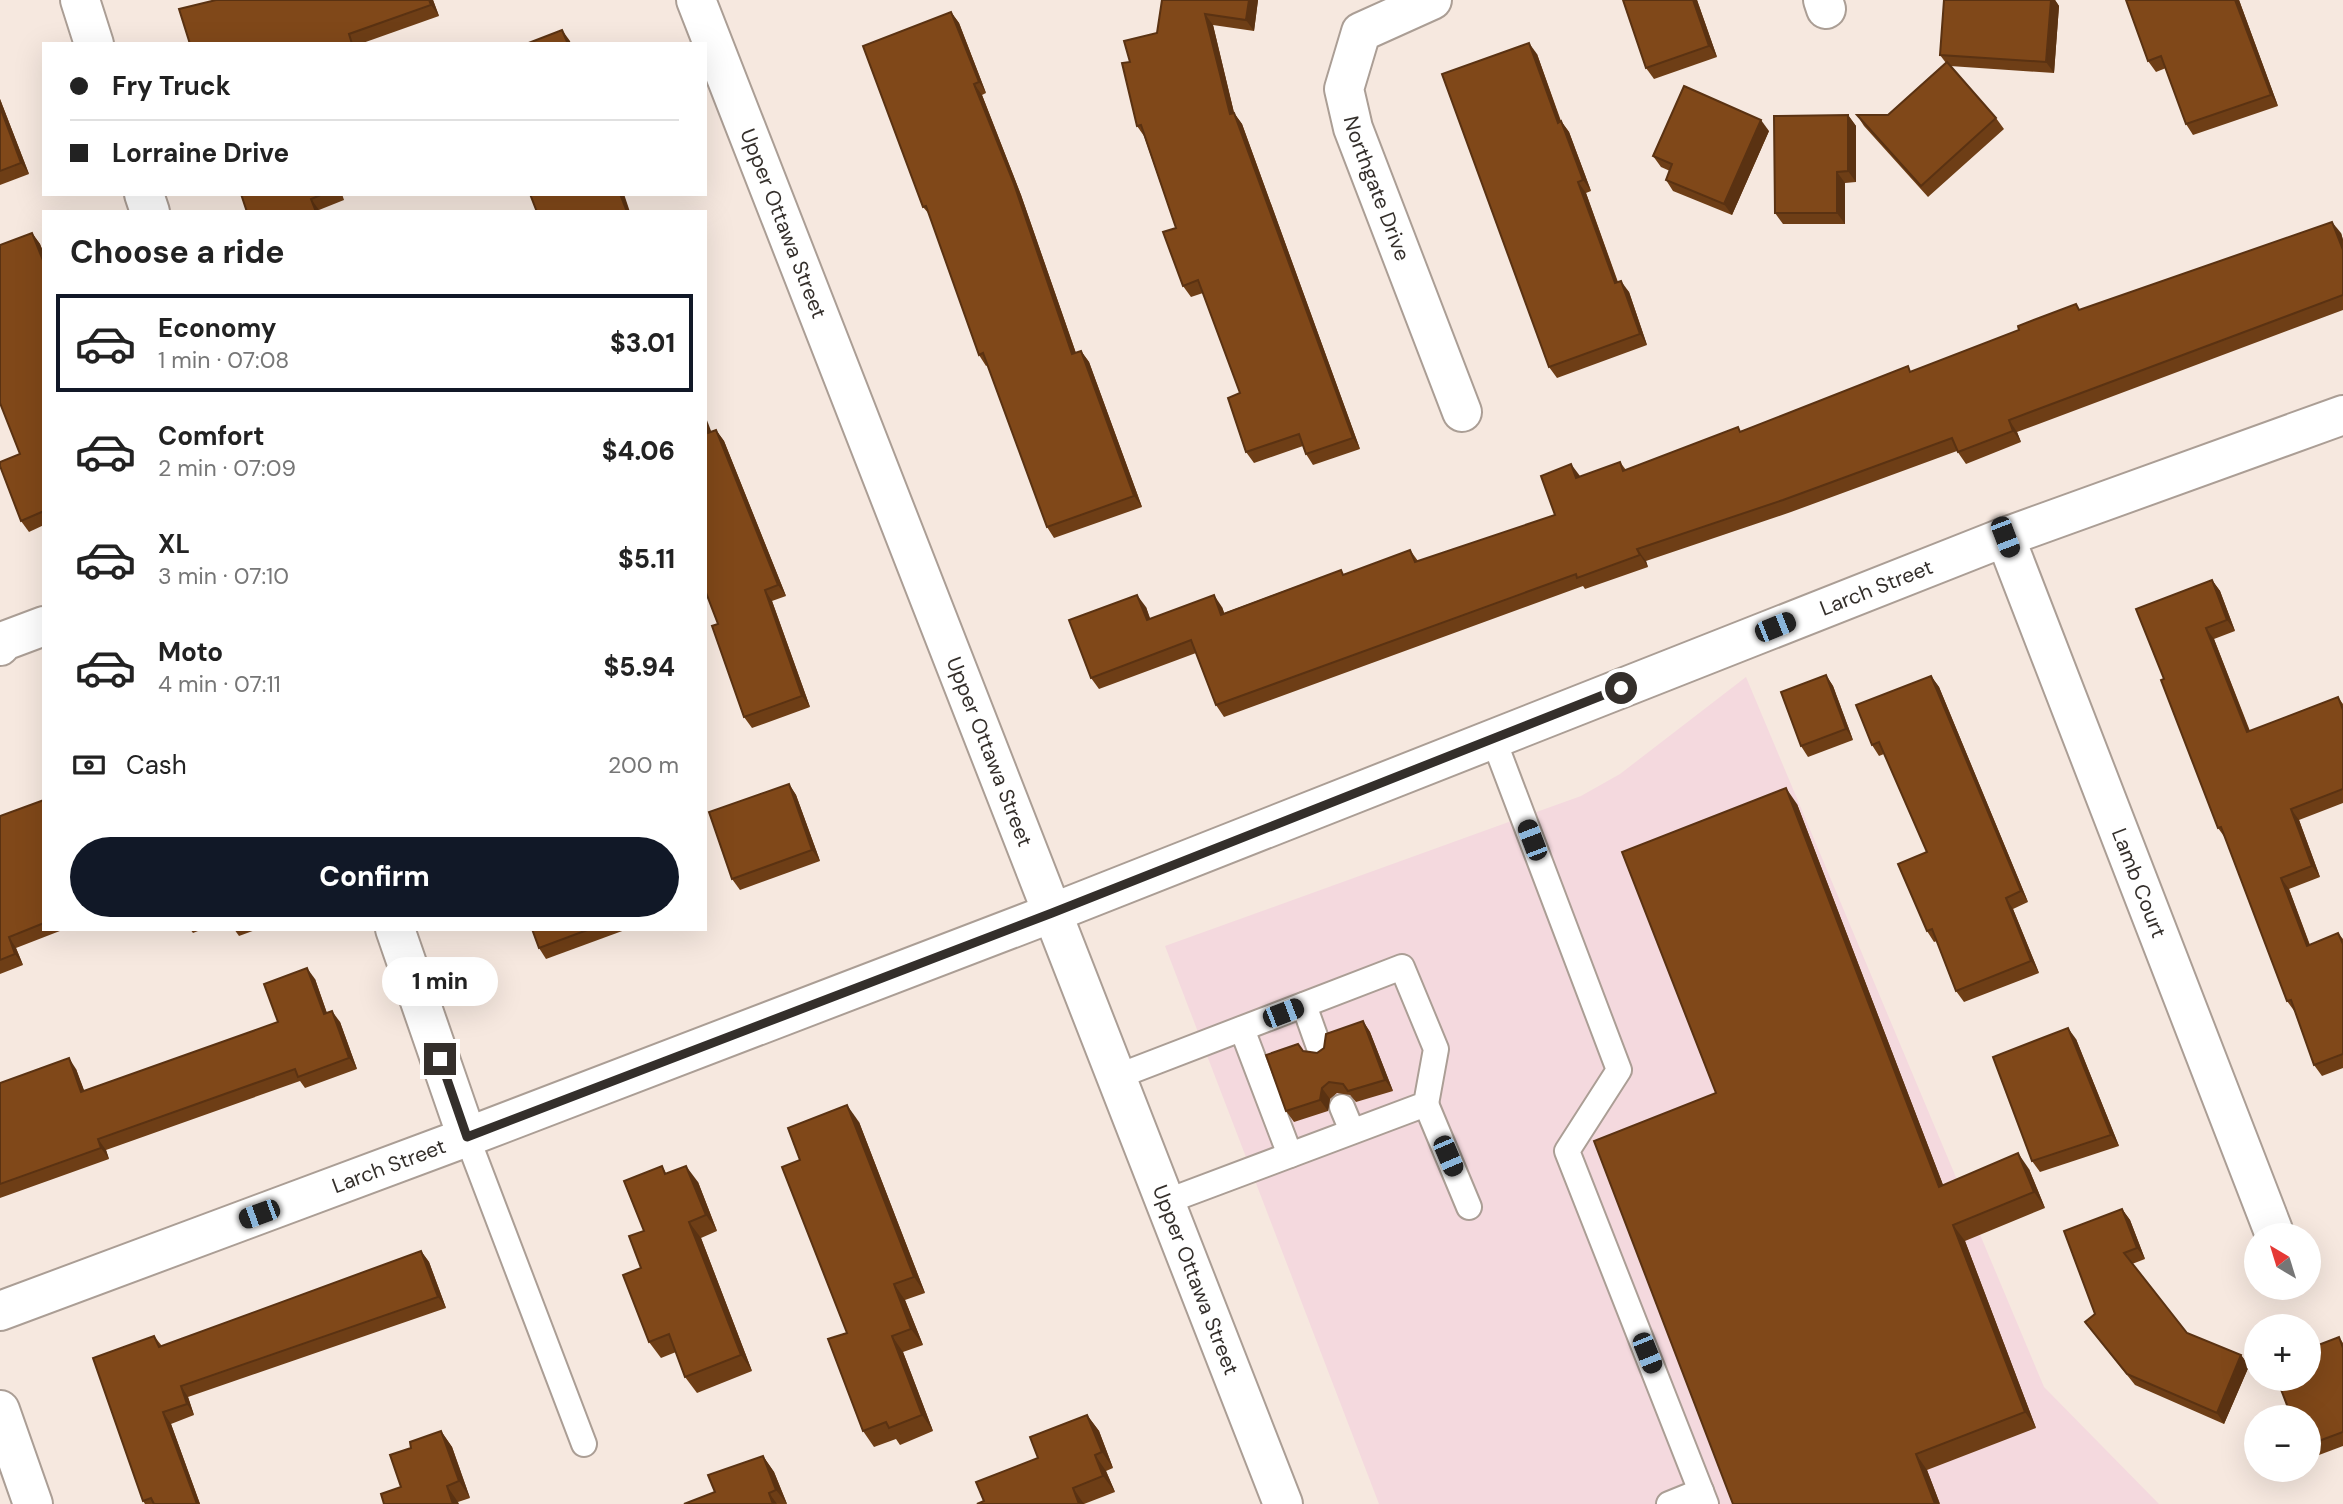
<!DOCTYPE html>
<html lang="en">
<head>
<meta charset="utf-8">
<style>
	body { margin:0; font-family:"DM Sans",sans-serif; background:#f2f2f2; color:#222; height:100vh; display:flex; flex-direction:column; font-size:26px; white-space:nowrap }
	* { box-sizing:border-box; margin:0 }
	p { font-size:23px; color:#767676 }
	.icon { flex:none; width:38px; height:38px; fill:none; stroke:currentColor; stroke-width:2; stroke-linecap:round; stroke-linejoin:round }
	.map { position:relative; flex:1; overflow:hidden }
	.drawer { position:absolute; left:42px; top:210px; width:665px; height:721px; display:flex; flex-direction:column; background:#fff; border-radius:0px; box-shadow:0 7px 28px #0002 }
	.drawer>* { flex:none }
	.top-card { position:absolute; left:42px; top:42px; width:665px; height:154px; border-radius:0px; box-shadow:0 7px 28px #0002; display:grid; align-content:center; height:154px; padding:0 28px; background:#fff }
	.needle { width:46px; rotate:322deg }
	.buttons { position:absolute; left:2244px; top:1223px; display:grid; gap:14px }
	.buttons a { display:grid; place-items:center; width:77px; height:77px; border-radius:50%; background:#fff; box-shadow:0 7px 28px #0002; font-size:35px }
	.end { position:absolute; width:32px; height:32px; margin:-16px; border:9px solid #342f2b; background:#fff; box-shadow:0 0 0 4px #fff }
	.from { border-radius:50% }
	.bubble { position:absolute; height:49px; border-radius:24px; background:#fff; box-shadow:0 7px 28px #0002; font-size:23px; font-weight:800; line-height:49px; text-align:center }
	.car { position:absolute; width:21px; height:42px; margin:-21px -10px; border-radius:9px; box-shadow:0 0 5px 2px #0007; background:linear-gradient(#222 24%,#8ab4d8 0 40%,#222 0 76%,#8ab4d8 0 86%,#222 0) }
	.top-card b { display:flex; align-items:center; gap:24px; height:66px; font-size:26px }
	.top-card b+b { border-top:2px solid #e0e0e0 }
	.top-card i { width:18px; height:18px; background:#222 }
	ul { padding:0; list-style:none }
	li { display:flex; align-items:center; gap:21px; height:98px; margin:0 14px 10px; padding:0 14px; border:4px solid transparent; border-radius:0px }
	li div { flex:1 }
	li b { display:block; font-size:26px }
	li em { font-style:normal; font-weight:800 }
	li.current { border-color:#111827 }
	li>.icon { width:63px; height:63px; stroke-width:1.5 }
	h2 { padding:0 28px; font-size:32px; line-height:84px }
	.pay { display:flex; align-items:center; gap:18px; height:77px; padding:0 28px; font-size:26px }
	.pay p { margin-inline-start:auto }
	.action { display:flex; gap:14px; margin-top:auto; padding:14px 28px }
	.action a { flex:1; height:80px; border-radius:42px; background:#111827; color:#fff; font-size:28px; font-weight:800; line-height:80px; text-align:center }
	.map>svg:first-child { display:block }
	.commercial { fill:#f4d9de }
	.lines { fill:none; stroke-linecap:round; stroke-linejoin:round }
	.service-casing { stroke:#ab9e95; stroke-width:28 }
	.minor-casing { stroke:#ab9e95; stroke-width:42 }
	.secondary-casing { stroke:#ab9e95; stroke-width:42 }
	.service { stroke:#fff; stroke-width:24 }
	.minor { stroke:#fff; stroke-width:38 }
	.secondary { stroke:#fff; stroke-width:38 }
	.wall { fill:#6e3e16 }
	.shaded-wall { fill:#5a3212 }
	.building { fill:#804819; stroke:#5a3212; stroke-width:2 }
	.route { stroke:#342f2b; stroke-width:9 }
	.labels { text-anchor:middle; stroke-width:7; stroke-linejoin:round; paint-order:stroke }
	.street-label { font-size:21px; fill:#342f2b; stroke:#fff6f1 }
</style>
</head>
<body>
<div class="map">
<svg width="2343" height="1504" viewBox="0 0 2343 1504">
	<rect width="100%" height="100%" fill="#f6e8df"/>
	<path class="commercial" d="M1746 677 2044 1387 2159 1504H1379L1165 946 1581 796 1620 774Z"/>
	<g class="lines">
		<g class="service-casing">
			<g id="service">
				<path d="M1493 738 1619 1070 1567 1151 1706 1504"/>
				<path d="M1304 1005 1320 1050"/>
				<path d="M1242 1029 1290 1155"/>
				<path d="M1116 1077 1402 967 1436 1049 1426 1104 1165 1202"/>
				<path d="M1426 1104 1469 1207"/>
				<path d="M1342 1107 1352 1131"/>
				<path d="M467 1137 584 1444"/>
				<path d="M1669 1504 1701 1491"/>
			</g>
		</g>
		<g class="minor-casing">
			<g id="minor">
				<path d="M80 0 94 44"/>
				<path id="s1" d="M1432 0 1361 32 1344 89 1353 128 1462 412"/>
				<path d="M1823 0 1826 9"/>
				<path d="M144 194 150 212"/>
				<path id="s2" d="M2005 537 2273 1230"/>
				<path d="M0 646 4 641 44 626"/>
				<path d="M395 929 467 1137"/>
				<path id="s3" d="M0 1311 467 1137 1052 913 2005 537 2343 415"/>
				<path d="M0 1410 33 1504"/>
			</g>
		</g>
		<g class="secondary-casing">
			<g id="secondary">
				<path id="s4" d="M696 0 1283 1504"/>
			</g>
		</g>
		<use href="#service" class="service"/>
		<use href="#minor" class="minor"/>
		<use href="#secondary" class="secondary"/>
	</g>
	<g class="wall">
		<path d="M433 0 439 16 360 44H190Z"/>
		<path d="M1162 0H1258L1254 31 1213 25 1234 113 1242 124 1360 449 1313 465 1306 454 1303 446 1254 463 1246 452 1240 393 1203 293 1191 297 1183 286 1176 228 1144 136 1137 126 1130 62 1157 33Z"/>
		<path d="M1697 0 1717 57 1654 79 1646 68Z"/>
		<path d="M1944 0H2055L2059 6 2054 73 1950 66 1996 118 2004 129 1928 197 1864 126 1857 115H1888L1946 63 1940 55Z"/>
		<path d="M2126 0H2239L2278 106 2193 135 2186 124 2166 68 2156 72 2148 61Z"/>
		<path d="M951 12 959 23 986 93 982 95 1021 195 1076 353 1081 351 1089 362 1142 507 1054 538 1047 527 988 365 986 366 979 355 929 214 923 207Z"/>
		<path d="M1537 54 1561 121 1569 132 1591 191 1586 193 1618 282 1629 292 1647 345 1557 378 1549 367Z"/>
		<path d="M0 99 29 174 0 185Z"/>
		<path d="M1848 115 1856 126V182L1845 183V224H1783L1775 213Z"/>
		<path d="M1769 131 1732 215 1673 191 1666 180 1670 171 1661 167 1653 156Z"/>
		<path d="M241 194H342L344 200 319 210Z"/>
		<path d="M32 233 40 244 44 254V525L29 532 21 521 20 454Z"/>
		<path d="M2341 233 2343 240V310L2017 432 2021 442 1966 464 1957 451 1791 512 1646 561 1648 567 1585 589 1583 586 1224 717 1216 705 1196 653 1099 689 1091 678 1146 607 1150 619 1222 607 1224 613 1341 570 1344 575 1410 550 1418 561 1555 515 1580 477 1620 462 1626 470 1741 431 1912 372 2081 310Z"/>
		<path d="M716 430 724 441 786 596 772 601 810 707 752 728 744 717 718 624 711 432Z"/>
		<path d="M2212 580 2220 591 2235 631 2214 639 2250 731 2338 697 2343 704V803L2299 820 2320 877 2289 889 2310 945 2338 933 2343 939V1068L2322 1076 2314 1065 2295 1012 2287 1001 2226 839 2218 828 2164 679Z"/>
		<path d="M1826 675 1833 686 1853 740 1808 757 1801 746Z"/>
		<path d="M1931 676 1939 687 2028 902 2013 909 2039 973 1964 1002 1956 991 1937 941 1934 942 1927 931V852L1884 754 1879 756 1872 745Z"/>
		<path d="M789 784 796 795 820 861 740 890 732 879Z"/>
		<path d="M44 800V929H65L16 948 23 965 0 974V816Z"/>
		<path d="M1797 804 1943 1185 2029 1169 2045 1208 1965 1241 2036 1428 1927 1470 1940 1504 1716 1093Z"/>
		<path d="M190 929H203L193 933Z"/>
		<path d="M234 929H258L239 936Z"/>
		<path d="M532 929H625V930L546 959 539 948Z"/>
		<path d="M315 979 327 1013 340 1022 357 1069 305 1088 300 1081 106 1150 109 1159 0 1198V1083L76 1069 84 1091 278 1022Z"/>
		<path d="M1363 1021 1370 1032 1393 1091 1356 1102 1350 1095 1337 1093 1330 1099 1328 1111 1294 1122 1286 1111 1303 1051 1317 1053Z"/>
		<path d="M2076 1039 2119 1146 2040 1172 2032 1161Z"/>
		<path d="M859 1122 925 1293 905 1300 923 1345 903 1352 933 1431 900 1445 896 1439 874 1447 863 1431 847 1333 800 1160Z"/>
		<path d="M662 1166 666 1173 698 1182 717 1231 701 1238 752 1371 697 1393 685 1377 676 1352 661 1358 649 1342 641 1268 644 1231Z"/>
		<path d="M2122 1209 2130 1220 2145 1259 2132 1264 2187 1333 2241 1355 2249 1366 2224 1424 2135 1385 2085 1322 2095 1314Z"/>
		<path d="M421 1251 429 1262 446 1308 188 1397 194 1415 171 1424 200 1504H145L143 1501 154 1336 162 1346Z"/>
		<path d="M2339 1337 2343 1343V1446L2311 1458 2308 1454V1418Z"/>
		<path d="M1087 1415 1099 1431 1113 1468 1106 1471 1115 1492 1084 1504 984 1501 1038 1458Z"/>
		<path d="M441 1431 452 1447 470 1498 458 1502 401 1487Z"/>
		<path d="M763 1456 774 1472 787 1504H684L715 1492Z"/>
	</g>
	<g class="shaded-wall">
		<path d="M429 0H433L439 16 431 5Z"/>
		<path d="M1249 0H1258L1254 31 1246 20Z"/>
		<path d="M1693 0H1697L1717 57 1709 46Z"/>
		<path d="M2051 0H2055L2059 6 2054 73 2046 62Z"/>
		<path d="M2235 0H2239L2278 106 2271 95Z"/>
		<path d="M951 12 959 23 986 93 979 82Z"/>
		<path d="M1205 14 1213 25 1237 125 1230 114Z"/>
		<path d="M562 30 570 41 571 44H568Z"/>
		<path d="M1529 43 1537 54 1565 134 1558 123Z"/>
		<path d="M974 84 982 95 1021 195 1080 365 1072 354Z"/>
		<path d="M0 99 29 174 21 163 0 107Z"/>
		<path d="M1234 113 1242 124 1360 449 1353 438Z"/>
		<path d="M1848 115 1856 126V182L1848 171Z"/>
		<path d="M1761 120 1769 131 1732 215 1724 204Z"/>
		<path d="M1561 121 1569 132 1591 191 1583 180Z"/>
		<path d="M1837 172 1845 183V224L1837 213Z"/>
		<path d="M1578 182 1586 193 1622 295 1615 283Z"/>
		<path d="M620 194H624L630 212H627Z"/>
		<path d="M311 199 319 210 320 212H316Z"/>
		<path d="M2332 222 2341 233 2343 240V250Z"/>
		<path d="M32 233 40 244 44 254V263Z"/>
		<path d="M1621 281 1629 292 1647 345 1640 334Z"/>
		<path d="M1081 351 1089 362 1142 507 1134 496Z"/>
		<path d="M705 415 716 444 708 433 705 425Z"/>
		<path d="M2009 420 2017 432 2021 442 2013 431Z"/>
		<path d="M716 430 724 441 786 596 778 585Z"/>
		<path d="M1571 464 1580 476 1584 490 1576 478Z"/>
		<path d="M1637 549 1646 561 1648 567 1640 555Z"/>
		<path d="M2212 580 2220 591 2235 631 2227 620Z"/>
		<path d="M765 590 772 601 810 707 802 696Z"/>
		<path d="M1137 595 1146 607 1155 632 1147 620Z"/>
		<path d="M1214 595 1222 607 1229 626 1221 615Z"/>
		<path d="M2206 628 2214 639 2254 743 2247 732Z"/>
		<path d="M1826 675 1833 686 1853 740 1846 729Z"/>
		<path d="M1931 676 1939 687 2028 902 2021 891Z"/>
		<path d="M789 784 796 795 820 861 812 850Z"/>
		<path d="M1786 788 1797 804 1950 1203 1939 1187Z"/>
		<path d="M2291 809 2299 820 2320 877 2312 866Z"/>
		<path d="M2281 878 2289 889 2314 957 2307 946Z"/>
		<path d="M2006 898 2013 909 2039 973 2031 961Z"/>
		<path d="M9 937 16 948 23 965 15 954Z"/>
		<path d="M307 968 315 979 331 1025 324 1014Z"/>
		<path d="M332 1011 340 1022 357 1069 349 1058Z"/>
		<path d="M1363 1021 1370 1032 1393 1091 1385 1080Z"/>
		<path d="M2068 1028 2076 1039 2119 1146 2111 1135Z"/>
		<path d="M69 1058 76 1069 89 1103 81 1092Z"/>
		<path d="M1322 1088 1330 1099 1328 1111 1320 1100Z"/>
		<path d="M847 1105 859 1122 925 1293 914 1277Z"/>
		<path d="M98 1139 106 1150 109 1159 101 1148Z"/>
		<path d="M2018 1153 2029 1169 2045 1208 2034 1192Z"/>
		<path d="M686 1166 698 1182 717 1231 706 1215Z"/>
		<path d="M2122 1209 2130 1220 2145 1259 2137 1248Z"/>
		<path d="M689 1222 701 1238 752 1371 741 1355Z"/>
		<path d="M1953 1225 1965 1241 2036 1428 2025 1412Z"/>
		<path d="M421 1251 429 1262 446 1308 438 1297Z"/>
		<path d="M894 1284 905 1300 923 1345 911 1329Z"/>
		<path d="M892 1336 903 1352 933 1431 922 1415Z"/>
		<path d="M2241 1355 2249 1366 2224 1424 2217 1413Z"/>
		<path d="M181 1386 188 1397 194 1415 187 1404Z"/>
		<path d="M163 1412 171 1424 200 1504H197Z"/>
		<path d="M1087 1415 1099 1431 1113 1468 1102 1452Z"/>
		<path d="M441 1431 452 1447 470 1498 459 1481Z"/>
		<path d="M1916 1454 1927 1470 1940 1504H1935Z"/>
		<path d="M1095 1455 1106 1471 1115 1492 1103 1476Z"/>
		<path d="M763 1456 774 1472 787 1504 776 1490Z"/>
		<path d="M447 1486 458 1502 459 1504H453Z"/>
		<path d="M1073 1488 1084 1504H1079Z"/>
		<path d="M769 1493 777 1504H773Z"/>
	</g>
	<g class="building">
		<path d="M216 0H429L431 5 349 34 352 44H190L179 9Z"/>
		<path d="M1162 0H1249L1246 20 1205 14 1230 114 1234 113 1353 438 1306 454 1299 434 1246 452 1228 398 1240 393 1198 280 1183 286 1163 232 1176 228 1141 125 1137 126 1122 63 1130 62 1124 41 1157 33Z"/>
		<path d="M1623 0H1693L1709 46 1646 68Z"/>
		<path d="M1944 0H2051L2046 62 1940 55Z"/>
		<path d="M2126 0H2235L2271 95 2186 124 2161 56 2148 61Z"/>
		<path d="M951 12 979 82 974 84 1014 184 1072 354 1081 351 1134 496 1047 527 983 353 979 355 926 206 923 207 863 46Z"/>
		<path d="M562 30 568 44H526Z"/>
		<path d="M1529 43 1558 123 1561 121 1583 180 1578 182 1615 283 1621 281 1640 334 1549 367 1442 74Z"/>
		<path d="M1947 62 1996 118 1921 186 1857 115H1888Z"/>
		<path d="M1684 86 1761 120 1724 204 1666 180 1672 164 1653 156Z"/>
		<path d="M0 107 21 163 0 171Z"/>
		<path d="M1848 115V171L1837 172V213H1775L1774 116Z"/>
		<path d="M241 194H323L311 199 316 212H247Z"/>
		<path d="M530 194H620L627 212H537Z"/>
		<path d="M2332 222 2343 250V295L2009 420 2013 431 1958 452 1952 438 1783 500 1637 549 1640 555 1577 578 1576 574 1216 705 1191 640 1091 678 1069 620 1137 595 1147 620 1214 595 1221 615 1341 570 1343 575 1410 550 1415 562 1555 515 1541 476 1571 464 1576 478 1620 462 1623 471 1738 427 1740 432 1908 366 1910 372 2019 330 2018 326 2076 304 2079 310Z"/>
		<path d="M32 233 44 263V511L21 521 0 466V462L20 454 0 403V245Z"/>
		<path d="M705 425 708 433 716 430 778 585 765 590 802 696 744 717 712 626 718 624 705 590Z"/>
		<path d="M2212 580 2227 620 2206 628 2247 732 2338 697 2343 710V789L2291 809 2312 866 2281 878 2307 946 2338 933 2343 944V1054L2314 1065 2291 1000 2287 1001 2221 827 2218 828 2161 680 2164 679 2136 609Z"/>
		<path d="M1826 675 1846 729 1801 746 1781 692Z"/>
		<path d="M1931 676 2021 891 2006 898 2031 961 1956 991 1932 929 1927 931 1898 864 1927 852 1879 742 1872 745 1856 705Z"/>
		<path d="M789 784 812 850 732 879 709 812Z"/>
		<path d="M1786 788 1939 1187 2018 1153 2034 1192 1953 1225 2025 1412 1916 1454 1935 1504H1733L1594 1141 1716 1093 1622 852Z"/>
		<path d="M44 800V923L9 937 15 954 0 960V816Z"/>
		<path d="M532 929H590L539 948Z"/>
		<path d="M307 968 324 1014 332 1011 349 1058 298 1077 295 1069 98 1139 101 1148 0 1184V1083L69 1058 81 1092 278 1022 264 984Z"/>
		<path d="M1363 1021 1385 1080 1348 1091 1343 1084 1329 1082 1322 1088 1320 1100 1286 1111 1266 1055 1298 1044 1303 1051 1317 1053 1324 1048 1326 1034Z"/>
		<path d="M2068 1028 2111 1135 2032 1161 1993 1057Z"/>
		<path d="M847 1105 914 1277 894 1284 911 1329 892 1336 922 1415 889 1428 886 1422 863 1431 828 1339 847 1333 782 1167 800 1160 788 1128Z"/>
		<path d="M662 1166 665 1174 686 1166 706 1215 689 1222 741 1355 685 1377 669 1334 649 1342 623 1275 641 1268 629 1236 644 1231 624 1181Z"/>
		<path d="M2122 1209 2137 1248 2124 1253 2187 1333 2241 1355 2217 1413 2127 1374 2085 1322 2095 1314 2064 1231Z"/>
		<path d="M421 1251 438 1297 181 1386 187 1404 163 1412 197 1504H154L151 1498 143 1501 93 1358 154 1336 159 1347Z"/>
		<path d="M2339 1337 2343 1348V1432L2308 1445V1418H2292L2277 1379H2308V1349Z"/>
		<path d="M1087 1415 1102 1452 1095 1455 1103 1476 1073 1488 1079 1504H977L984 1501 976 1482 1038 1458 1030 1437Z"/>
		<path d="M441 1431 459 1481 447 1486 453 1504H384L381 1494 401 1487 390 1455 411 1448 410 1442Z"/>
		<path d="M763 1456 776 1490 769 1493 773 1504H684L715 1492 708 1475Z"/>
	</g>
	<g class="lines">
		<path class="route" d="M440 1059 467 1137 1052 913 1621 688"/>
	</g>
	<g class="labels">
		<g class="street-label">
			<text dy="7" stroke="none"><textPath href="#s1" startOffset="242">Northgate Drive</textPath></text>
			<text dy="7" stroke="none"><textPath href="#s4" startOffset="240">Upper Ottawa Street</textPath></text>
			<text dy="7" stroke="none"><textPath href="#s3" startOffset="2011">Larch Street</textPath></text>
			<text dy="7" stroke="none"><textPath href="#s4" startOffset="807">Upper Ottawa Street</textPath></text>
			<text dy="7" stroke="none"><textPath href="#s2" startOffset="371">Lamb Court</textPath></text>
			<text dy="7" stroke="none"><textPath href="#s3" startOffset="415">Larch Street</textPath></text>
			<text dy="7" stroke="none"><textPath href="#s4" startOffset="1374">Upper Ottawa Street</textPath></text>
		</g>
	</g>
</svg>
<div class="buttons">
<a><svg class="needle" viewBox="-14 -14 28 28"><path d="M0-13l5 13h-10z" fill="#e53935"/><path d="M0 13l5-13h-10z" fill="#767676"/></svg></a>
<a>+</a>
<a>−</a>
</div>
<i class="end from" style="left:1621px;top:688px"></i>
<i class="end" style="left:440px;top:1059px"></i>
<div class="bubble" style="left:382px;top:957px;width:116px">1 min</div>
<i class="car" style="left:2005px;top:537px;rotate:159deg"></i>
<i class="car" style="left:1775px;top:627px;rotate:68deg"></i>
<i class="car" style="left:1532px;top:840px;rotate:339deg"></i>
<i class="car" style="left:1283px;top:1013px;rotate:69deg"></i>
<i class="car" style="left:1448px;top:1156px;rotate:157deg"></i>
<i class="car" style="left:259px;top:1214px;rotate:250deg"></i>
<i class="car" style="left:1647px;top:1353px;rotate:158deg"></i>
<div class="top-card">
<b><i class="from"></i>Fry Truck</b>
<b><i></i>Lorraine Drive</b>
</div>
<section class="drawer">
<h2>Choose a ride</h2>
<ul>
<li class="current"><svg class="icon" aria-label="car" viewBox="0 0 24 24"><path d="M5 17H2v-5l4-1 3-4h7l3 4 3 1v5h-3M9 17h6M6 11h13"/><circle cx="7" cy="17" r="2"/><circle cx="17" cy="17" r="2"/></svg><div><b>Economy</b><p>1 min · 07:08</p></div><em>$3.01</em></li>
<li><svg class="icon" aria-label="car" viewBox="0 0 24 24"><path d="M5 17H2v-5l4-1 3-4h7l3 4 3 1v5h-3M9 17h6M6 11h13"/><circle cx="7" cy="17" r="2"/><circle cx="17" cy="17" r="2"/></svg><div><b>Comfort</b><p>2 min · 07:09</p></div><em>$4.06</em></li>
<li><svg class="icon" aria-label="car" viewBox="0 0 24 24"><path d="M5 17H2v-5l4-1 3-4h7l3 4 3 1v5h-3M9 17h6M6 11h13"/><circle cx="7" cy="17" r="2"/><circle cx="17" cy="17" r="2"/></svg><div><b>XL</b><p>3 min · 07:10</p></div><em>$5.11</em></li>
<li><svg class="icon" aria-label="car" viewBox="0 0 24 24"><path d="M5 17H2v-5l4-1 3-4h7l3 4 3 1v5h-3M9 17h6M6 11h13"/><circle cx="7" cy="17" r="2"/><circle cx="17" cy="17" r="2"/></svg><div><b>Moto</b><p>4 min · 07:11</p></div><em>$5.94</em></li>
</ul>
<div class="pay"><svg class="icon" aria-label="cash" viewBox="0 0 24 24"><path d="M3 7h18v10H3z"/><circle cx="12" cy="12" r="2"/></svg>Cash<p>200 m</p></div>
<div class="action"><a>Confirm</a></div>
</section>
</div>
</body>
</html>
